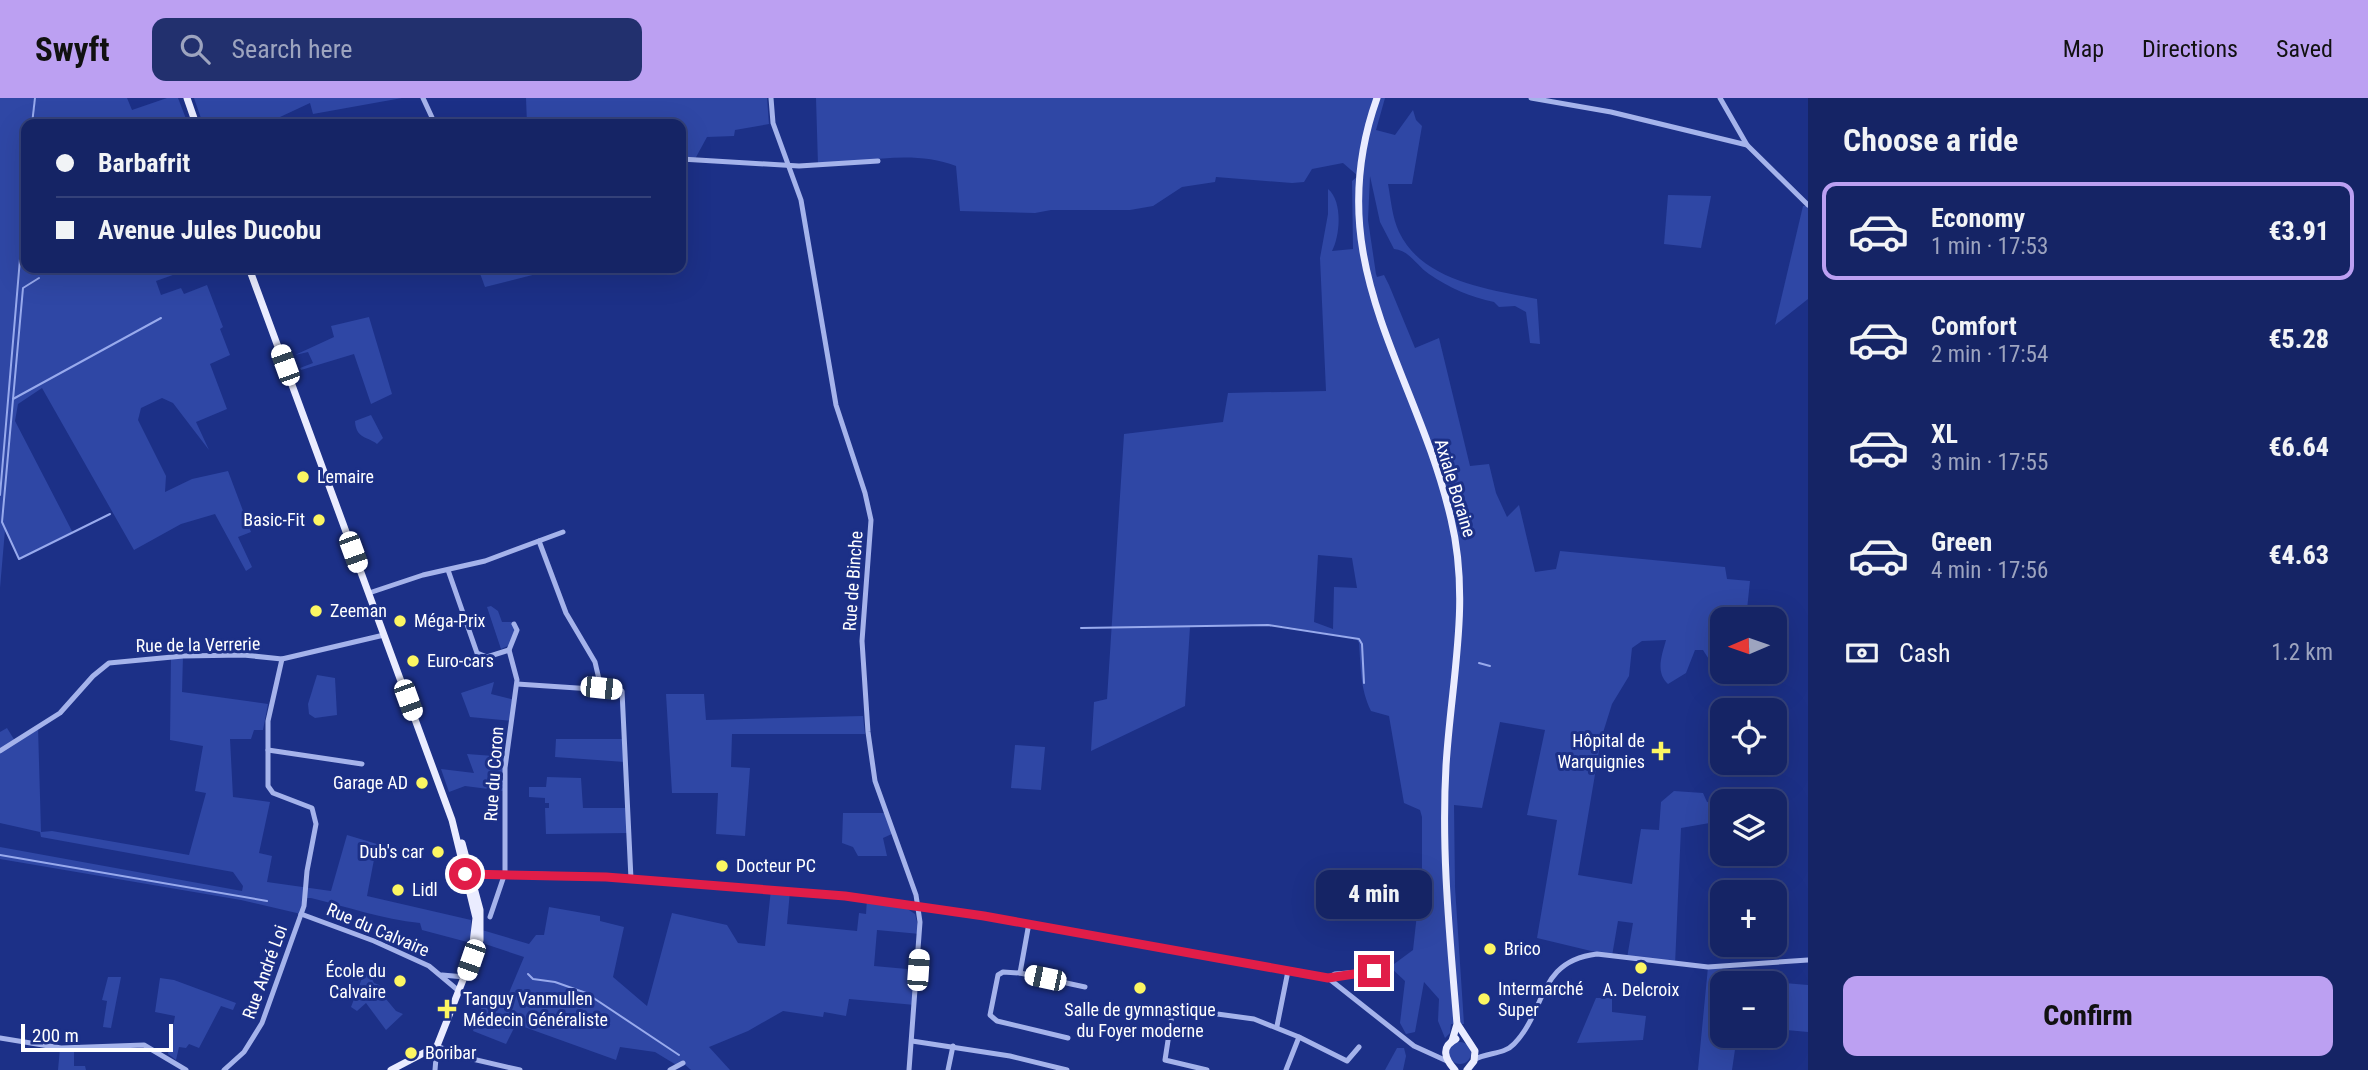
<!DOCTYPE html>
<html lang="en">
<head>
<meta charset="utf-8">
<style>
	body { margin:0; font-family:"Roboto Condensed",sans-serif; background:#22306e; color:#f1f3f6; height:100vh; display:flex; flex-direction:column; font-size:26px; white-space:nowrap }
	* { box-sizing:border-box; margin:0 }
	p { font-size:23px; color:#9da4bf }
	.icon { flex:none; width:38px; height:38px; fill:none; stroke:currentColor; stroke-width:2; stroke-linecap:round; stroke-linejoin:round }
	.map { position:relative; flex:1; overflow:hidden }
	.side { display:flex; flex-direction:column; background:#152465; width:560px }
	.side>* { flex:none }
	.guide { position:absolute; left:21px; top:21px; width:665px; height:154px; border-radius:14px; box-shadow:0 7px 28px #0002,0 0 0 2px #344179; display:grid; align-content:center; height:154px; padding:0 35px; background:#152465 }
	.needle { width:46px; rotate:268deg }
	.fabs { position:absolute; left:1710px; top:509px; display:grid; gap:14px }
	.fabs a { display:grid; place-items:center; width:77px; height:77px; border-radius:14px; background:#152465; box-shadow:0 7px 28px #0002,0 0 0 2px #344179; font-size:35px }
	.scale { position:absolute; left:21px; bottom:18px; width:152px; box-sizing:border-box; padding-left:7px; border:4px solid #fff; border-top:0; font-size:19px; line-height:24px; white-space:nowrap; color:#fff; -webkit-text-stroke:5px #1c3087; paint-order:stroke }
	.end { position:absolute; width:32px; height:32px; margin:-16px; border:9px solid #e11d48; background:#fff; box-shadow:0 0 0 4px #fff }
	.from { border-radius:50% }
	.bubble { position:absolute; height:49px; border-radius:14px; background:#152465; box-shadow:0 7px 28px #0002,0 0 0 2px #344179; font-size:23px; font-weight:800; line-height:49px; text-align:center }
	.car { position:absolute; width:21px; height:42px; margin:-21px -10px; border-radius:9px; box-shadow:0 0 5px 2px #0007; background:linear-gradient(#fff 24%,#345 0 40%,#fff 0 76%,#345 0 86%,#fff 0) }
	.guide b { display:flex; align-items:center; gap:24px; height:66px; font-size:26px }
	.guide b+b { border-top:2px solid #344179 }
	.guide i { width:18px; height:18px; background:#f1f3f6 }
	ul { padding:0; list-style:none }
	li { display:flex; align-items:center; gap:21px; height:98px; margin:0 14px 10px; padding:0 21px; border:4px solid transparent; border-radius:14px }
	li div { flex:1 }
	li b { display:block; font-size:26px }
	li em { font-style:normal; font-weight:800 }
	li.active { border-color:#bca0f2 }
	li>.icon { width:63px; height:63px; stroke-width:1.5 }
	h2 { padding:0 35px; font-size:32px; line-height:84px }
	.pay { display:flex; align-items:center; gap:18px; height:77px; padding:0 35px; font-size:26px }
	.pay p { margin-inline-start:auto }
	.action { display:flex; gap:14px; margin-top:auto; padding:14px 35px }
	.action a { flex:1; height:80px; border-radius:14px; background:#bca0f2; color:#111; font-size:28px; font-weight:800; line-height:80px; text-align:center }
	header { display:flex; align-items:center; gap:42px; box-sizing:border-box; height:98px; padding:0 35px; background:#bca0f2; color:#111 }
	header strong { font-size:33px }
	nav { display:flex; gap:38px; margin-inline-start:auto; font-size:24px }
	.search { width:490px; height:63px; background:#22306e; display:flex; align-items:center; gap:18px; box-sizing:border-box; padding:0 24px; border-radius:14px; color:#9da4bf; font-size:26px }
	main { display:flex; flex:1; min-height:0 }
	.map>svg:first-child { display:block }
	.green { fill:#2f47a5; fill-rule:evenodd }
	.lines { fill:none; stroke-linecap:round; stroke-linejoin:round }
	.stream { stroke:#98aaed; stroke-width:2 }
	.minor { stroke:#a5b3eb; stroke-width:5 }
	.major { stroke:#eaecff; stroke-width:7 }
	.route { stroke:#e11d48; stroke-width:9 }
	.poi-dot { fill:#fcf662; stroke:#1c3087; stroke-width:2.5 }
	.labels { text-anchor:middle; stroke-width:6; stroke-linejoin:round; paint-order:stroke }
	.poi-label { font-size:18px; fill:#fff; stroke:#1c3087; text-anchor:start }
	.street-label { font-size:18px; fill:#fff; stroke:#1c3087 }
</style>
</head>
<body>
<header>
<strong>Swyft</strong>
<div class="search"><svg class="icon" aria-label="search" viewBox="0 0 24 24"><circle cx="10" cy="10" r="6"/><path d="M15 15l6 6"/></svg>Search here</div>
<nav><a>Map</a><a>Directions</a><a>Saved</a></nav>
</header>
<main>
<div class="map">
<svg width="1808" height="972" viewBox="0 0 1808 972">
	<rect width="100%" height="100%" fill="#1c3087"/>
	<g class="green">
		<path d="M0 0H127L132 12 167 0H178L188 26H26V170H183L184 173 156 183 161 197 181 190 184 196 207 187 223 229 220 231 230 257 210 266 227 311 196 324 209 352 173 305 162 300 141 310 138 322 166 378 165 394 192 381 228 373 251 434 238 439 252 469 246 473 215 416 181 426 134 452 42 290 18 306 15 323 73 435 19 461 5 432 0 490Z"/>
		<path d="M194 0H402L313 16 310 5 265 26H203Z"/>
		<path d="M526 0H767L769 26 735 32 734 38 707 39 695 61H681V26H569L557 22 556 26H527Z"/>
		<path d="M816 0H1385L1376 32 1395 37 1413 12 1416 22 1422 28 1412 86H1388C1391 102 1392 119 1399 134 1423 184 1489 191 1537 201L1540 246 1530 245 1526 214 1515 208 1499 209 1494 204C1471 199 1449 190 1429 176 1417 168 1409 152 1394 151L1380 124 1370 78 1368 122 1376 176 1377 179 1384 177 1389 187 1415 250 1439 240 1470 368 1489 366 1496 395 1507 419 1519 407 1535 474 1556 471 1560 453 1725 469 1727 481 1750 483 1746 521 1722 522V574H1740V579L1721 580 1703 552H1695L1686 575 1668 586C1655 574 1662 557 1666 542L1642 543 1632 550 1629 578 1612 606 1601 641 1578 777 1632 786 1641 731 1659 732 1661 704 1674 693 1703 695 1707 704 1722 705 1721 723 1681 730 1675 867 1627 860 1633 825 1618 823 1612 858 1537 840 1557 722 1527 717 1545 632 1500 624 1482 710 1454 707 1455 789 1464 926H1451L1450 935 1445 940 1438 923 1439 901 1424 884 1415 934 1406 936 1400 925 1405 883 1390 869 1413 852 1422 771V719L1420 712 1404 705 1389 618 1371 613C1360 590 1361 570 1359 545L1356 540 1282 528 1190 529 1185 608 1091 653 1094 604 1107 601 1124 336 1223 324 1228 295 1326 293 1320 160 1328 116V91C1343 103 1340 138 1332 153L1353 151 1352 83 1358 78 1343 65 1312 71 1304 84 1292 85 1216 79 1215 84 1182 89 1153 108 1130 112H1051L1035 115 960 113 956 68C912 51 864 64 818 67ZM1318 457 1352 460 1357 490 1334 489 1333 531 1314 524Z"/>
		<path d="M1668 97 1711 98 1701 150 1664 146Z"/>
		<path d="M1803 108H1808V201L1775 227Z"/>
		<path d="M478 170H560L485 189Z"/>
		<path d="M369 219 392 296 371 306 354 256 301 272 300 270 313 265 308 254 295 257 334 239 331 228Z"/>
		<path d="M371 317 383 340 377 346C367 338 356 341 355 323Z"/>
		<path d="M491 508 498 513 502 524H511L515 531 510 547 501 551 487 509Z"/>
		<path d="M183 558 182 594 268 606 263 632H254L251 641H230L233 699 270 704 259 755 272 758 267 784 331 793 347 737 377 746 367 798 471 822V834L477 836 471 845 422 832 420 825C382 821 348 809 311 800H306L301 816 241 802 0 761V749L242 793 243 788 233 774 41 739 40 734 0 725V634L7 630 15 643 38 629 41 734 52 733 189 757 206 695 195 693 203 648 170 642 171 559Z"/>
		<path d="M317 577 335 580 337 617 315 620 309 616 308 606Z"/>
		<path d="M494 584 491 596 515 602 512 623 470 619 461 595Z"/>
		<path d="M666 596H704L706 622 863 618 865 636H732L731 669 750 670 745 738 716 736 718 695H672Z"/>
		<path d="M556 641H624L625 664 555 659Z"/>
		<path d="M1015 647 1045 649 1041 692 1011 690Z"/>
		<path d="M467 656 507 659 504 693 465 688 449 694 441 671 474 675Z"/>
		<path d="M547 679 581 680 583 710H627L628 735 546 736 545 710H549V705H545V700L529 699V689H546Z"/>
		<path d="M843 715H886L894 735 883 740 887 758H858L853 749 842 745Z"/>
		<path d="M771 791 790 793 787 826 857 833 859 815 866 816 867 801 903 808 915 816 920 836 877 832 874 868 918 872 915 907 849 901 846 918 824 914 823 919 783 913 748 933 709 949 730 972H691L683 965 678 968 655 954 620 949 616 962 516 926 506 946 473 933 483 906 503 909 524 859 479 844 482 832 529 846 536 837H544L549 809 600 818V823L624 829 613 879 647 908 672 815 727 827 738 845 765 848Z"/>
		<path d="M1708 869H1722L1724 880 1716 886 1714 912 1722 917V938H1737L1732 972H1698Z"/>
		<path d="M364 875H369L374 885 382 888 381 895 396 913 403 916 386 932 366 905 357 913 351 909Z"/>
		<path d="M108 879H121L111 930 103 929 107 903 102 902Z"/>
		<path d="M160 880 174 882 236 905 233 912 221 908 199 950 189 946 186 950 179 949 176 962 168 956 175 918 155 914Z"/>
		<path d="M1771 884 1808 887V934L1775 931 1774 886Z"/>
		<path d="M1596 900H1612V914L1646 918 1643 942 1577 945Z"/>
		<circle cx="1460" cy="955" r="11"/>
		<path d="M60 950H74V968H85L86 972H58Z"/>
		<path d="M1397 950H1404L1406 958 1403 972H1385Z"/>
	</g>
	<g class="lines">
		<g class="stream">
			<path d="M32 26 35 0"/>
			<path d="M39 180 23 190 2 424 19 461 110 416"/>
			<path d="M13 301 161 220"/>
			<path d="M0 397 26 90"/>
			<path d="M1081 530 1268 527 1359 541 1362 546 1364 585"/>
			<path d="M1479 565 1490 568"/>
			<path d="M0 757 267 803"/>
			<path d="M528 876 533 881 555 884 586 895 679 957"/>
		</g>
		<g class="minor">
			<path d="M423 0 435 26"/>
			<path d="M771 0 773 25 801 102 836 307 865 395 871 422 862 543 868 634 875 683 916 797 920 824 909 972"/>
			<path d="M1531 0 1611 14 1747 47"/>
			<path d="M1720 0 1747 47 1808 107"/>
			<path d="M681 61 799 68 878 63"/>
			<path d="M539 443 566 515 595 564 601 590"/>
			<path d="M448 472 477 555 487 559 509 552 517 582 505 670V775L490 819"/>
			<path d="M369 495 423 477 485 463 563 434"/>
			<path d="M509 552 517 532 514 526"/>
			<path d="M517 586 622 593 631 781"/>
			<path d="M268 652 362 666"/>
			<path d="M0 653 60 615 93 578 109 565 183 558 243 557 282 561 384 537"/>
			<path d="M467 775 581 777 845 798 962 814 1328 880 1414 948 1447 963"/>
			<path d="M301 816 374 843 429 868 460 894"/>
			<path d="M1029 825 1020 875 1003 874 998 877 990 917 997 923 1068 940"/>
			<path d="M1020 875 1085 889"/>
			<path d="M442 877 465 879"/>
			<path d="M1328 880 1335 876 1374 873"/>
			<path d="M1277 928 1288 873"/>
			<path d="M0 940 61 950 144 947 186 972"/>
			<path d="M912 943 1010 958 1067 972"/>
			<path d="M1474 962C1486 954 1504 957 1514 946 1547 912 1537 863 1597 856L1708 869 1808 862"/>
			<path d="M224 972 244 954 262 925 304 808 307 773 316 726 312 710 273 695 268 688V623L282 561"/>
			<path d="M435 972 437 948 468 960 520 972"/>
			<path d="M670 972 683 965"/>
			<path d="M948 972 953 948"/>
			<path d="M1207 972 1165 962 1173 910 1254 921 1299 939"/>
			<path d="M1286 972 1299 939 1347 963 1359 949"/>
		</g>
		<g class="major">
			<path d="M187 0 196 26"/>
			<path d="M1377 0C1318 165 1416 270 1451 421 1471 504 1451 584 1446 668 1441 755 1450 840 1457 926L1452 943"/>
			<path d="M249 170 452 722 476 820 471 862"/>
			<path d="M462 745 480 812V842"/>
			<path d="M1458 927 1475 953 1474 963 1467 972"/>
			<path d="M391 972 437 948 472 859"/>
			<path d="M1455 972C1445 961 1440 949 1456 941"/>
		</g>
	</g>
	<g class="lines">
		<path class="route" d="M465 776 606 779 845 798 984 818 1328 880 1374 873"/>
	</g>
	<g class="poi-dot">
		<circle cx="303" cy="379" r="7"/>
		<circle cx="319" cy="422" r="7"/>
		<circle cx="316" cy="513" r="7"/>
		<circle cx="400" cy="523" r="7"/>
		<circle cx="413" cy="563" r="7"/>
		<path d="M1657.5 642.5h7v7h7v7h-7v7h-7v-7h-7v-7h7z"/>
		<circle cx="422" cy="685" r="7"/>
		<circle cx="438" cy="754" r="7"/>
		<circle cx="722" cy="768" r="7"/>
		<circle cx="398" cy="792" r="7"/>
		<circle cx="1490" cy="851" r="7"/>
		<circle cx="1641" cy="870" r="7"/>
		<circle cx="400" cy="883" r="7"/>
		<circle cx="1140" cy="890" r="7"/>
		<circle cx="1484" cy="901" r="7"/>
		<path d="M443.5 900.5h7v7h7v7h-7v7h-7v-7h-7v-7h7z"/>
		<circle cx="411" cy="955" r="7"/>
	</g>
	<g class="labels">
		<g class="poi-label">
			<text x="317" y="385">Lemaire</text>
			<text x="305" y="428" text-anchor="end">Basic-Fit</text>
			<text x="330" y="519">Zeeman</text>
			<text x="414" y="529">Méga-Prix</text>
			<text x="427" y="569">Euro-cars</text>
			<text x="1645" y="649" text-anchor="end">Hôpital de<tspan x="1645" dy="21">Warquignies</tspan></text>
			<text x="408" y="691" text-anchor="end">Garage AD</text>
			<text x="424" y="760" text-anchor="end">Dub's car</text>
			<text x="736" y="774">Docteur PC</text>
			<text x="412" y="798">Lidl</text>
			<text x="1504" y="857">Brico</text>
			<text x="386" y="879" text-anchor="end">École du<tspan x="386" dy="21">Calvaire</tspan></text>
			<text x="1498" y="897">Intermarché<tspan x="1498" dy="21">Super</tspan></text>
			<text x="1641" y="898" text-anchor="middle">A. Delcroix</text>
			<text x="463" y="907">Tanguy Vanmullen<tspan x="463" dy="21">Médecin Généraliste</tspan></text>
			<text x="1140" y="918" text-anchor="middle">Salle de gymnastique<tspan x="1140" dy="21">du Foyer moderne</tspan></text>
			<text x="425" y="961">Boribar</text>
		</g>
		<g class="street-label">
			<text transform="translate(1455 390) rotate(73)" y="6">Axiale Boraine</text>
			<text transform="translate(853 483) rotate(-86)" y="6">Rue de Binche</text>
			<text transform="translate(198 547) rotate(-1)" y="6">Rue de la Verrerie</text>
			<text transform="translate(494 676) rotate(-86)" y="6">Rue du Coron</text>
			<text transform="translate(378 832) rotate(23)" y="6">Rue du Calvaire</text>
			<text transform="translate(265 874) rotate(-70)" y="6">Rue André Loi</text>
		</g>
	</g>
</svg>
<div class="fabs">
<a><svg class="needle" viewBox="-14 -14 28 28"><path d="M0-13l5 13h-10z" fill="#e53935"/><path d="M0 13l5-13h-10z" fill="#9da4bf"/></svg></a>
<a><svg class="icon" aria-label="locate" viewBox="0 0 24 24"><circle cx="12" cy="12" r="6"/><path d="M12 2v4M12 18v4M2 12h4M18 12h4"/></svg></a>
<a><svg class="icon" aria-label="layers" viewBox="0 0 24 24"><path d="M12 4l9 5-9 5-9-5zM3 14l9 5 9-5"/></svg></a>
<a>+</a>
<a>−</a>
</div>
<div class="scale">200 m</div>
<i class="end from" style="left:465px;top:776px"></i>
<i class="end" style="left:1374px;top:873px"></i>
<div class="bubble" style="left:1316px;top:772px;width:116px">4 min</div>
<i class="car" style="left:285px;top:267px;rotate:340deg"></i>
<i class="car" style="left:353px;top:454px;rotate:160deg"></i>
<i class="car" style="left:601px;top:590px;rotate:96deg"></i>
<i class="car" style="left:408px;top:602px;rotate:160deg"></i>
<i class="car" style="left:471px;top:862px;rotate:199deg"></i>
<i class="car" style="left:918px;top:872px;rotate:4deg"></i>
<i class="car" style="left:1045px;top:880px;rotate:282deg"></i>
<div class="guide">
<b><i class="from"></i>Barbafrit</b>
<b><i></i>Avenue Jules Ducobu</b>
</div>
</div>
<section class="side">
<h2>Choose a ride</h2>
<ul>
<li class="active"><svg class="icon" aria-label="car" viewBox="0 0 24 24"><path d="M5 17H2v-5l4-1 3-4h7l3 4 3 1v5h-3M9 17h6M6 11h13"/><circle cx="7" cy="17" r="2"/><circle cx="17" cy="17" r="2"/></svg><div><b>Economy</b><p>1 min · 17:53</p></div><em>€3.91</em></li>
<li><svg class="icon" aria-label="car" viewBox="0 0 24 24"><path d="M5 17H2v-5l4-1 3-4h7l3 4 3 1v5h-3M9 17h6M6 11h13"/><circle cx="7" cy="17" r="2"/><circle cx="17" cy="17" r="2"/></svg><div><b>Comfort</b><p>2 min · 17:54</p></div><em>€5.28</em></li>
<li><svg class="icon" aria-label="car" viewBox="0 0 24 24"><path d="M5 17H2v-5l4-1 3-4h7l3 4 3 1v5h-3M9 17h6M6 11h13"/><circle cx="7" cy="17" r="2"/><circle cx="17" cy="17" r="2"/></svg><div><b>XL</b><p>3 min · 17:55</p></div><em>€6.64</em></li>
<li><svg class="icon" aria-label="car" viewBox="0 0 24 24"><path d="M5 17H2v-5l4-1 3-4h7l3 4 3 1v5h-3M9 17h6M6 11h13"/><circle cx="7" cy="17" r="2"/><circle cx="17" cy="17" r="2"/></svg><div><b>Green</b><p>4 min · 17:56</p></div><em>€4.63</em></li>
</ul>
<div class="pay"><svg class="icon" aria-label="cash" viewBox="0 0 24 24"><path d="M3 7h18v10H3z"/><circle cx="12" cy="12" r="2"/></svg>Cash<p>1.2 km</p></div>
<div class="action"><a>Confirm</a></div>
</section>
</main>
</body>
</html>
